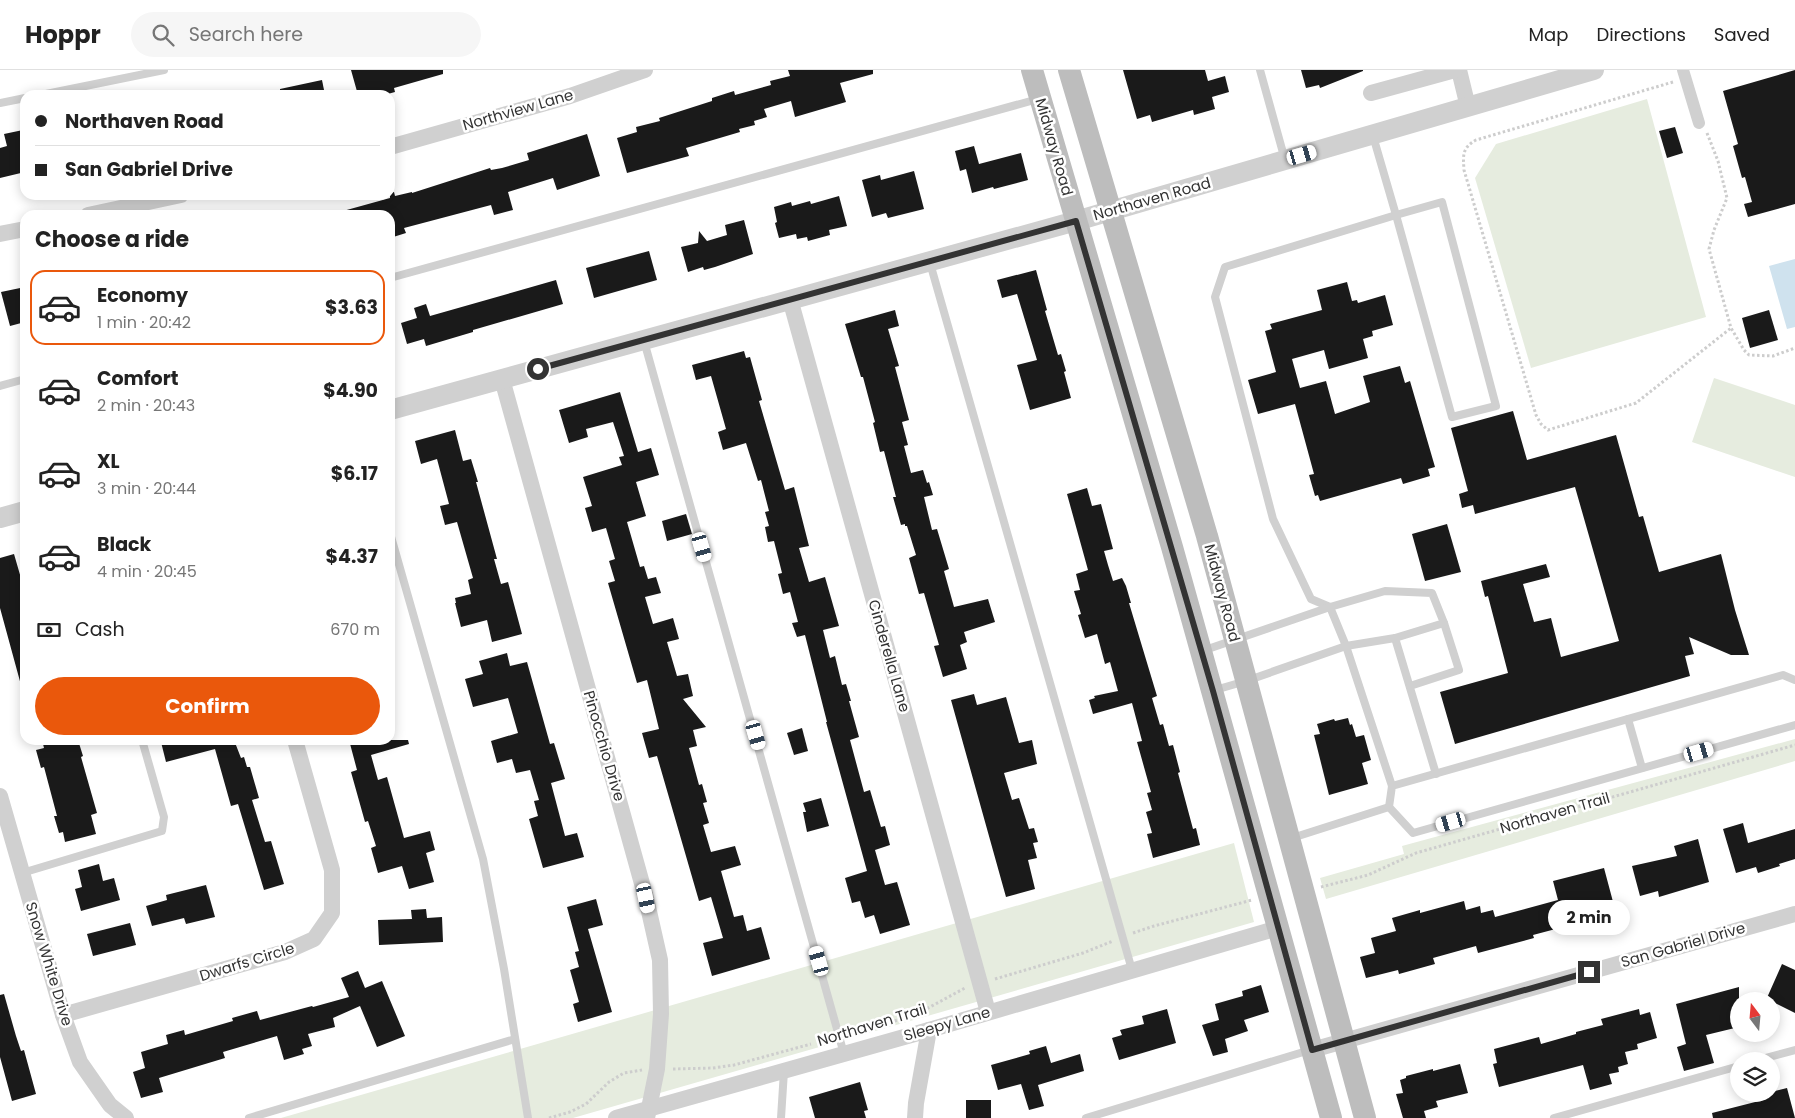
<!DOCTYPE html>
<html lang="en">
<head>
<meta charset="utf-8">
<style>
	body { margin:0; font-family:Poppins,sans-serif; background:#f6f6f6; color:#222; height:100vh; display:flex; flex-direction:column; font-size:19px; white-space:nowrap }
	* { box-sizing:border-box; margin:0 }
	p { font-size:16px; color:#767676 }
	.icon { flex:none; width:28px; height:28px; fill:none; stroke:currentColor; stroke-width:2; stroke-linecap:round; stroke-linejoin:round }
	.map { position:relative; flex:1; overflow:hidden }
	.side { position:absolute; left:20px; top:140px; width:375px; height:535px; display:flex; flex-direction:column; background:#fff; border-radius:15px; box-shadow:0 2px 12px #0003 }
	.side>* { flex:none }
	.banner { position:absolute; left:20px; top:20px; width:375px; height:110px; border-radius:15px; box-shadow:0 2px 12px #0003; display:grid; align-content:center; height:110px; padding:0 15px; background:#fff }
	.needle { width:32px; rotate:344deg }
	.fabs { position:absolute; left:1730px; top:922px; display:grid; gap:10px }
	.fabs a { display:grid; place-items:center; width:50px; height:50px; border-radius:50%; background:#fff; box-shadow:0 2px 12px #0003; font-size:25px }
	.end { position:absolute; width:22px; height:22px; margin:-11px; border:6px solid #333; background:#fff; box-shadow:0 0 0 2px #fff }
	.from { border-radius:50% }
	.bubble { position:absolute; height:35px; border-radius:18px; background:#fff; box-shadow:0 2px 12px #0003; font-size:16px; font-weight:700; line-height:35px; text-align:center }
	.car { position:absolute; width:15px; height:30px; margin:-15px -8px; border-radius:6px; box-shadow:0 0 4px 1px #0007; background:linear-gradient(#fff 24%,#345 0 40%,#fff 0 76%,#345 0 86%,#fff 0) }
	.banner b { display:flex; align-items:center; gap:18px; height:48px; font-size:19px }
	.banner b+b { border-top:1px solid #e0e0e0 }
	.banner i { width:12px; height:12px; background:#222 }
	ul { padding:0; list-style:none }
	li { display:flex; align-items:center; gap:15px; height:75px; margin:0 10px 8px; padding:0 5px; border:2px solid transparent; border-radius:15px }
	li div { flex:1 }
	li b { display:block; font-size:19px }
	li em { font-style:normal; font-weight:700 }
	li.current { border-color:#ea580c }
	li>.icon { width:45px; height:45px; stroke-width:1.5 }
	h2 { padding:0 15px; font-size:22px; line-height:60px }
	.pay { display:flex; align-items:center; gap:12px; height:55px; padding:0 15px; font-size:19px }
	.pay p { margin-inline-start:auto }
	.primary-button { display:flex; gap:10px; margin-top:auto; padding:10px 15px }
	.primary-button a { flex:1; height:58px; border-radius:30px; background:#ea580c; color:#fff; font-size:20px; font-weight:700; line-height:58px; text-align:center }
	header { display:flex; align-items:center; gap:30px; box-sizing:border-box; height:70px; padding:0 25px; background:#fff; border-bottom:1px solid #e0e0e0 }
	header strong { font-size:24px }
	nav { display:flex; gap:28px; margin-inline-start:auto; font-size:18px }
	.search { width:350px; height:45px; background:#f6f6f6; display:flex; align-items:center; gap:12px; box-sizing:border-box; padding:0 18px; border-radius:28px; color:#767676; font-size:19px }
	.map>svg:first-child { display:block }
	.green { fill:#e6ecdf }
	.water { fill:#cfe2ee }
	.building { fill:#1a1a1a }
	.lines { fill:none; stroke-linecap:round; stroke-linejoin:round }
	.path { stroke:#cdcdcd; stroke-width:3; stroke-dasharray:2.5 2.5; stroke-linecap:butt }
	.service { stroke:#d0d0d0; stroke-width:8 }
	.pedestrian { stroke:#d0d0d0; stroke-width:12 }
	.minor { stroke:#d0d0d0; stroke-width:16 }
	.tertiary { stroke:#d0d0d0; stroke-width:20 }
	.secondary { stroke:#bdbdbd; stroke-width:22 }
	.route { stroke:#333; stroke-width:6 }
	.labels { text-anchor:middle; stroke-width:5; stroke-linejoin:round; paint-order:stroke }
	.street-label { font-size:15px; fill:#333; stroke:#fff }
</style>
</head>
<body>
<header>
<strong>Hoppr</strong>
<div class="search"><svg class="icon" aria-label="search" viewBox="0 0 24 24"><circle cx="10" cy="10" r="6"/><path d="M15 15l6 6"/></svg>Search here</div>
<nav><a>Map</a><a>Directions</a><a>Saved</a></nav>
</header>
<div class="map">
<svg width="1795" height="1048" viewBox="0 0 1795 1048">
	<rect width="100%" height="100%" fill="#fff"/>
	<g class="green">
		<path d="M1647 29 1706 247 1531 298 1475 108 1496 74Z"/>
		<path d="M1714 308 1795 335V407L1692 372Z"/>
		<path d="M1795 669V691L1326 829 1320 808 1404 784 1402 776Z"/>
		<path d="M1234 773 1254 852 573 1048H281Z"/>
	</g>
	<path class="water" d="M1795 189V257L1787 259 1769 196Z"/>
	<g class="building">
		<path d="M351 0H443V4L394 18 395 22 384 25H377L376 21 358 25Z"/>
		<path d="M788 0H873V4L840 13 846 32 795 47 791 31 764 39 767 47 754 51 755 55 739 59 740 62 686 78 689 86 627 103 617 68 637 62 636 57 660 51 659 48 712 31V28L734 21 735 25 771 15 770 11 790 6Z"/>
		<path d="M1123 0H1205L1208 11 1225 6 1229 22 1212 27 1215 39 1194 45 1193 40 1152 52 1150 45 1137 49Z"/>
		<path d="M1301 0H1363V1L1320 18 1319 15 1306 18Z"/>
		<path d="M1795 0V134L1748 147 1744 134 1752 132 1745 107 1742 108 1733 76 1738 74 1723 21Z"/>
		<path d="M322 10 325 25H280V19Z"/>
		<path d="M1675 57 1683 83 1667 88 1659 61Z"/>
		<path d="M23 60 25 68V102L0 108V78L7 76 4 64Z"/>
		<path d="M587 64 600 106 557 120 553 108 508 122 513 140 494 145 491 135 404 158 406 163 390 168V145H344L343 141 390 128V123L394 122 395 126 412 122V123L490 98 491 100 502 98 529 90 527 83Z"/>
		<path d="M974 76 979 94 1021 83 1028 110 994 119 993 117 972 123 966 99 960 101 955 81Z"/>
		<path d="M914 101 924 139 888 148 886 143 872 147 862 110 880 105 881 110Z"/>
		<path d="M839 126 847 156 829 160 830 165 808 171 807 167 797 169 796 164 779 168 775 153 777 152 774 137 791 132 792 136 810 131 811 134Z"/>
		<path d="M744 150 753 184 715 197 704 200 703 197 688 202 681 177 698 173 699 161 707 171 727 165 725 155Z"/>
		<path d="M649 181 657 210 594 228 586 198Z"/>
		<path d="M1036 200 1047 240 1045 241 1058 285 1061 284 1066 301 1064 302 1071 328 1030 340 1017 295 1037 290 1017 224 1002 228 997 210Z"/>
		<path d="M556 210 563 234 473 260V262L426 276 424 269 407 274 401 253 417 248 414 238 426 234 430 246Z"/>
		<path d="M1347 212 1352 231 1357 230 1358 233 1385 225 1393 255 1372 261 1373 266 1363 269 1368 288 1329 299 1324 280 1292 289 1300 318 1326 311 1335 344 1370 332 1363 306 1400 296 1405 313 1410 311 1435 397 1428 399 1430 406 1403 414 1401 408 1320 431 1318 425 1315 426 1309 405 1314 404 1295 334 1258 344 1248 310 1276 302 1265 261 1272 259 1270 254 1322 240 1317 220Z"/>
		<path d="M25 217V252L10 256 1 222Z"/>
		<path d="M895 240 899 256 888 259 899 296 895 297 909 350 902 352 908 375 904 376 911 403 923 400 927 413 929 412 933 425 924 427 932 460 937 459 949 499 944 501 954 537 988 529 995 552 964 562 967 572 960 575 967 599 943 607 934 576 939 575 924 523 919 524 909 488 916 485 907 456H905V454L901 455 893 427H896L884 381 880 382 873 353 875 352 863 307H861L845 254Z"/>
		<path d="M1769 240 1778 270 1750 278 1742 248Z"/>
		<path d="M744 281 746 288 750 287 762 330 759 331 785 420 794 417 809 476 799 478 809 512 825 507 839 556 823 560 830 588 835 586 842 615 846 614 851 631H849L859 667 850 670 864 722 870 720 881 757 885 756 890 775 875 780 885 815 897 812 910 855 880 864 874 845 865 848 860 831 852 833 845 808 867 801 826 652H827L805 565 797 567 792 553 798 552 790 522 783 524 778 504 782 503 774 471 768 472 765 457 769 456 765 442 769 441 761 410 758 411 746 373 723 380 718 362 726 359 711 306 696 310 692 295Z"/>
		<path d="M620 322 638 382 651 378 659 405 636 412 646 446 627 452 640 497 644 496 648 509 656 507 661 523 645 527 653 554 673 548 679 569 667 572 677 606 688 604 693 626 683 629 706 657 693 660 697 676 689 678 699 715 702 714 707 732 703 733 709 753 703 755 711 782 735 776 741 795 721 801 734 847 743 845 747 861 761 857 770 889 712 906 703 873 723 868 711 827 699 831 657 686 649 688 642 663 659 659 647 610 637 613 608 513 615 511 609 491 615 489 606 458 592 462 585 438 592 436 583 407 622 395 619 387 624 386 613 352 586 359 588 367 569 373 559 340Z"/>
		<path d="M1513 341 1527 390 1616 365 1639 447 1643 446 1659 502 1721 484 1735 540 1749 585H1731L1689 567 1694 584 1685 586 1690 606 1455 674 1440 622 1508 603 1488 526 1485 527 1481 511 1546 494 1550 507 1523 514 1534 552 1551 548 1561 587 1619 571 1575 417 1475 444 1473 435 1462 438 1459 424 1468 421 1451 358Z"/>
		<path d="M455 360 463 391 471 389 478 412H476L497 489H494L501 514 508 512 522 564 492 572 487 550 461 557 455 533H456L455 528 471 524 468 510 473 508 457 452 445 455 440 436 449 434 437 389 421 394 415 371Z"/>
		<path d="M1087 418 1092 436 1101 434 1113 479 1104 481 1108 495 1113 511 1122 508 1126 516 1131 533H1129L1157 626 1152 628 1160 655 1163 654 1169 676 1173 675 1180 702 1178 703 1193 759 1196 758 1200 775 1153 788 1147 764 1152 763 1146 742 1152 740 1147 723 1151 722 1137 672 1142 671 1132 633 1093 644 1089 630 1095 628 1094 626 1118 621 1110 592 1105 594 1097 564 1085 568 1078 545 1081 544 1074 521 1080 520 1076 504 1088 500 1067 424Z"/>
		<path d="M686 444 692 464 667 471 662 451Z"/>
		<path d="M1447 454 1461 502 1425 511 1412 464Z"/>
		<path d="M14 484 25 522V545L20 546 25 565V615H21L0 538V488Z"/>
		<path d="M507 583 510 596 527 592 550 674 554 673 565 709 551 713 565 766 577 763 584 787 543 798 529 749 538 746 534 731 539 730 530 700 516 703 512 689 497 693 491 671 518 663 508 628 473 637 465 609 483 604 479 591Z"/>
		<path d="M974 624 977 635 1006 627 1019 673 1032 670 1037 694 1004 703 1012 730 1019 728 1029 759 1034 758 1038 772 1033 773 1037 788 1028 790 1035 819 1006 827 951 630Z"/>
		<path d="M1348 648 1350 655 1352 654 1356 667 1364 665 1371 690 1362 693 1368 714 1329 725 1314 665 1320 664 1317 654 1334 649 1335 651Z"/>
		<path d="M802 658 808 681 794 685 787 663Z"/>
		<path d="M42 670H78L83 686 81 687 97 743 91 745 96 764 65 772 63 762 59 763 54 746H57L44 697 41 698 36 680 44 678Z"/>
		<path d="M169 670H234L241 688 244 687 247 697H250L259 728 252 730 265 772 271 771 284 814 264 820 238 734 231 736 215 679 166 692 161 672Z"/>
		<path d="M349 670H408L409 674 371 685 378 710 387 707 404 768 430 761 435 780 426 783 434 812 409 819 402 796 378 803 371 778 376 776 368 751 365 752 351 702 357 700Z"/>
		<path d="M821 728 829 756 807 762 803 742H806L803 733Z"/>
		<path d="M1743 753 1748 773 1795 759V789L1779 794 1780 796 1758 803 1756 797 1736 803 1723 759Z"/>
		<path d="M1698 769 1709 812 1659 827 1658 821 1640 826 1632 796 1677 786 1674 776Z"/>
		<path d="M99 794 103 811 114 808 120 830 81 841 75 819 82 817 78 800Z"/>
		<path d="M1604 798 1616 843 1533 865 1534 868 1478 883 1476 876 1433 888 1435 894 1399 904 1398 900 1366 908 1360 887 1375 883 1371 868 1396 861 1392 848 1420 840V843L1464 831 1466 840 1480 836 1481 843 1493 840 1495 847 1558 830 1553 811Z"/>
		<path d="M206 815 215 847 186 854 184 848 152 856 146 836 167 830 166 825Z"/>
		<path d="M596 829 603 855 588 859 612 942 578 952 573 934 579 932 570 900 579 897 575 882 579 881 567 837Z"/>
		<path d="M426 839 427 848 442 847 443 872 379 875 378 850 412 849 411 840Z"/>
		<path d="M130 853 136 875 93 886 87 864Z"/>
		<path d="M1782 894 1795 900V943L1771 931 1766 930Z"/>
		<path d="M358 901 365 918 382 911 405 966 377 977 360 936 333 948 335 957 308 964 312 976 302 979 304 984 284 990 277 966 223 982 225 988 159 1008 163 1022 141 1028 133 1002 145 998 141 982 168 974 166 965 184 960 185 965 233 951 232 948 257 941 260 950 312 936 313 937 349 927 341 908Z"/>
		<path d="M1261 915 1269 942 1244 950 1248 961 1225 969 1228 982 1213 986 1202 955 1219 950 1215 934 1243 926 1242 921Z"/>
		<path d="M1739 917V957L1706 965 1714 993 1684 1001 1677 977 1686 974 1676 934Z"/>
		<path d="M4 924 16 966 21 981 24 980 36 1024 12 1031 0 987V925Z"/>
		<path d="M1167 939 1176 973 1119 990 1112 968 1122 965 1120 960 1144 954 1142 946Z"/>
		<path d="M1639 939 1640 945 1650 942 1657 968 1637 974 1638 979 1625 982 1628 994 1618 997 1619 1002 1609 1004 1612 1014 1590 1020 1583 995 1499 1017 1493 994 1497 993 1494 979 1539 967 1541 974 1576 964V962L1603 955 1601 949Z"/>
		<path d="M1046 976 1051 993 1080 984 1084 1001 1038 1015 1044 1036 1029 1040 1021 1014 998 1020 991 995 1030 984 1029 981Z"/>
		<path d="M1460 994 1468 1023 1436 1031 1438 1037 1424 1041 1426 1048H1403L1396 1024 1403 1023 1400 1010 1406 1008V1006L1433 999V1001Z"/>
		<path d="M860 1012 868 1040 864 1041 866 1048H815L809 1027Z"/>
		<path d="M1787 1018 1795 1048H1713L1712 1043 1767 1029 1765 1024H1771V1022Z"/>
		<rect x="966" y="1030" width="25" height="18"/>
	</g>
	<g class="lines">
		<g class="path">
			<path d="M1673 12 1476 70C1462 78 1463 85 1464 100L1536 345 1541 354 1548 360 1636 333 1731 258"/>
			<path d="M1707 63 1718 91 1727 128 1714 160 1709 179 1731 258 1744 280 1749 285 1773 286 1795 278"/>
			<path d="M1321 817 1368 805 1416 783 1795 675"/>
			<path d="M1133 863 1154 856 1252 830"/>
			<path d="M995 909 1083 883 1113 871"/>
			<path d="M885 954 917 944 965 918"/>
			<path d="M673 999 713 998 734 995 811 974"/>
			<path d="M549 1048 570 1042 586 1034 609 1012 624 1003 642 1000"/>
		</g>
		<g class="service">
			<path d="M1260 0 1285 90"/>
			<path d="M41 25 164 0"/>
			<path d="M0 33 25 28"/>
			<path d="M1373 66 1396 145 1225 197 1215 227 1273 449 1311 529 1330 537 1346 576 1392 716"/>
			<path d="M1442 132 1496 336 1452 347 1396 145Z"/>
			<path d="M930 193 1132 900"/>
			<path d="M390 208 1038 29"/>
			<path d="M644 271 844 984"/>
			<path d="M0 316 25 309"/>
			<path d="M390 463 483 789 504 899 528 1048"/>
			<path d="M1202 581 1330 537 1385 521 1432 523 1444 553 1395 568 1436 704"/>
			<path d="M1795 610 1783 605 1392 716 1389 737 1413 763 1795 655"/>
			<path d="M1410 616 1459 600 1444 553"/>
			<path d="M1215 620 1246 611 1346 576 1395 568"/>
			<path d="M1628 649 1642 698"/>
			<path d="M1292 768 1389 737"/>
			<path d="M22 803 162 761 164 747 142 670"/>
			<path d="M1754 991 1795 980"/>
			<path d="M249 1048 515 969"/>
			<path d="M781 1048 784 1001"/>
			<path d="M1086 1048 1310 980"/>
			<path d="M1554 1048 1739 996"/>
		</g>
		<path class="pedestrian" d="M1683 0 1699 53"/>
		<g class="minor">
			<path d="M1459 0 1468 37"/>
			<path d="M1371 23 1455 0"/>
			<path d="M390 77 570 26 645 0"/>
			<path d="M88 145 181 125"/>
			<path d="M0 164 25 159"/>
			<path d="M790 229 988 942"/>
			<path d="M502 309 646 828 660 890 661 944 657 999 647 1048"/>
			<path d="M0 726 63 945 80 992 110 1035 126 1048"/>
			<path d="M63 945 285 882 314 869 332 843V800L295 670"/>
			<path d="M1312 980 1795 844"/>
			<path d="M616 1048 929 960 1278 858"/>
			<path d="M915 1048 916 1033 929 960"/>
		</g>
		<g class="tertiary">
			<path d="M390 340 1076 151 1594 0"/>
			<path d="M0 448 25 441"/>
		</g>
		<g class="secondary">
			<path d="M1032 0 1172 477 1331 1048"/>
			<path d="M1069 0 1207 466 1365 1048"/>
		</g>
	</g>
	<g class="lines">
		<path class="route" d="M538 299 1076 151 1213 621 1312 980 1589 902"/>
	</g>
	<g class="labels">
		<g class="street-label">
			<text transform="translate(518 40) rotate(-16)" y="5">Northview Lane</text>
			<text transform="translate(1054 77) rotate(74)" y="5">Midway Road</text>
			<text transform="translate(1152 129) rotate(-16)" y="5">Northaven Road</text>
			<text transform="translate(1222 523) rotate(75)" y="5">Midway Road</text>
			<text transform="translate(889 586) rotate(74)" y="5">Cinderella Lane</text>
			<text transform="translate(604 676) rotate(74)" y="5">Pinocchio Drive</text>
			<text transform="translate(1555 743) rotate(-16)" y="5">Northaven Trail</text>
			<text transform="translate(1683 875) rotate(-16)" y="5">San Gabriel Drive</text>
			<text transform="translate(247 892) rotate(-17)" y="5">Dwarfs Circle</text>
			<text transform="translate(49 894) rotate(73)" y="5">Snow White Drive</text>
			<text transform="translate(947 954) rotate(-16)" y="5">Sleepy Lane</text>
			<text transform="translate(872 955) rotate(-17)" y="5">Northaven Trail</text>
		</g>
	</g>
</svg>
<div class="fabs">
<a><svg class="needle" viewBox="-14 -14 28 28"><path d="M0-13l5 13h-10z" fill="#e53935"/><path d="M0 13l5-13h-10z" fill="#767676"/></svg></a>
<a><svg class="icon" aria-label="layers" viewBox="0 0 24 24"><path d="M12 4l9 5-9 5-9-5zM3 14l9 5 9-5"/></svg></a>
</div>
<i class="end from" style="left:538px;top:299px"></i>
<i class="end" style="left:1589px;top:902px"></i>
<div class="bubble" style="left:1548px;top:830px;width:82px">2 min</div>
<i class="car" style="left:1302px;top:85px;rotate:74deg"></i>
<i class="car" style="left:702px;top:477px;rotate:164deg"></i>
<i class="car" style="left:756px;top:665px;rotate:164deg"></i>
<i class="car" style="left:1699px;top:682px;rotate:74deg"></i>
<i class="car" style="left:1451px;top:752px;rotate:254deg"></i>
<i class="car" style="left:646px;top:828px;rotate:168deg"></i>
<i class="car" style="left:819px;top:891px;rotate:344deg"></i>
<div class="banner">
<b><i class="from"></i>Northaven Road</b>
<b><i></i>San Gabriel Drive</b>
</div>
<section class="side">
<h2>Choose a ride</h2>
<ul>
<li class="current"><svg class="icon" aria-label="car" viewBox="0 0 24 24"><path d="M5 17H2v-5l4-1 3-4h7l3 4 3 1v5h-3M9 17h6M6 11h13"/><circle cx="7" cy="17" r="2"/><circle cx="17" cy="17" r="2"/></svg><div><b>Economy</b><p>1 min · 20:42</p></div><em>$3.63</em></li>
<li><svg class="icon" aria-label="car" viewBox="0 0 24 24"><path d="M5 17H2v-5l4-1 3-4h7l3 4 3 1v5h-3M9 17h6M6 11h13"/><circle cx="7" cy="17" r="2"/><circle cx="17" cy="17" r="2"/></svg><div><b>Comfort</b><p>2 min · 20:43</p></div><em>$4.90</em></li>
<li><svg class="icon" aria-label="car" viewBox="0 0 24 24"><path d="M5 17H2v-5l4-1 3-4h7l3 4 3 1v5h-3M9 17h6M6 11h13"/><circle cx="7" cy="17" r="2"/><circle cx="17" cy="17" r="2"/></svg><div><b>XL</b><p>3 min · 20:44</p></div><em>$6.17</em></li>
<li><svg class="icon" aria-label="car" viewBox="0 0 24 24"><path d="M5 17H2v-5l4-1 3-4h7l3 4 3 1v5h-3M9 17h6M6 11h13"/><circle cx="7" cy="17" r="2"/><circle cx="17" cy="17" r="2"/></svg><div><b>Black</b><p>4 min · 20:45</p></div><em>$4.37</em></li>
</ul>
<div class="pay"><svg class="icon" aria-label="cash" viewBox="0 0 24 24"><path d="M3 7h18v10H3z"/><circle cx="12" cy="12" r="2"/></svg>Cash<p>670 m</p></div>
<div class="primary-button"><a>Confirm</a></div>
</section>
</div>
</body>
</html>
